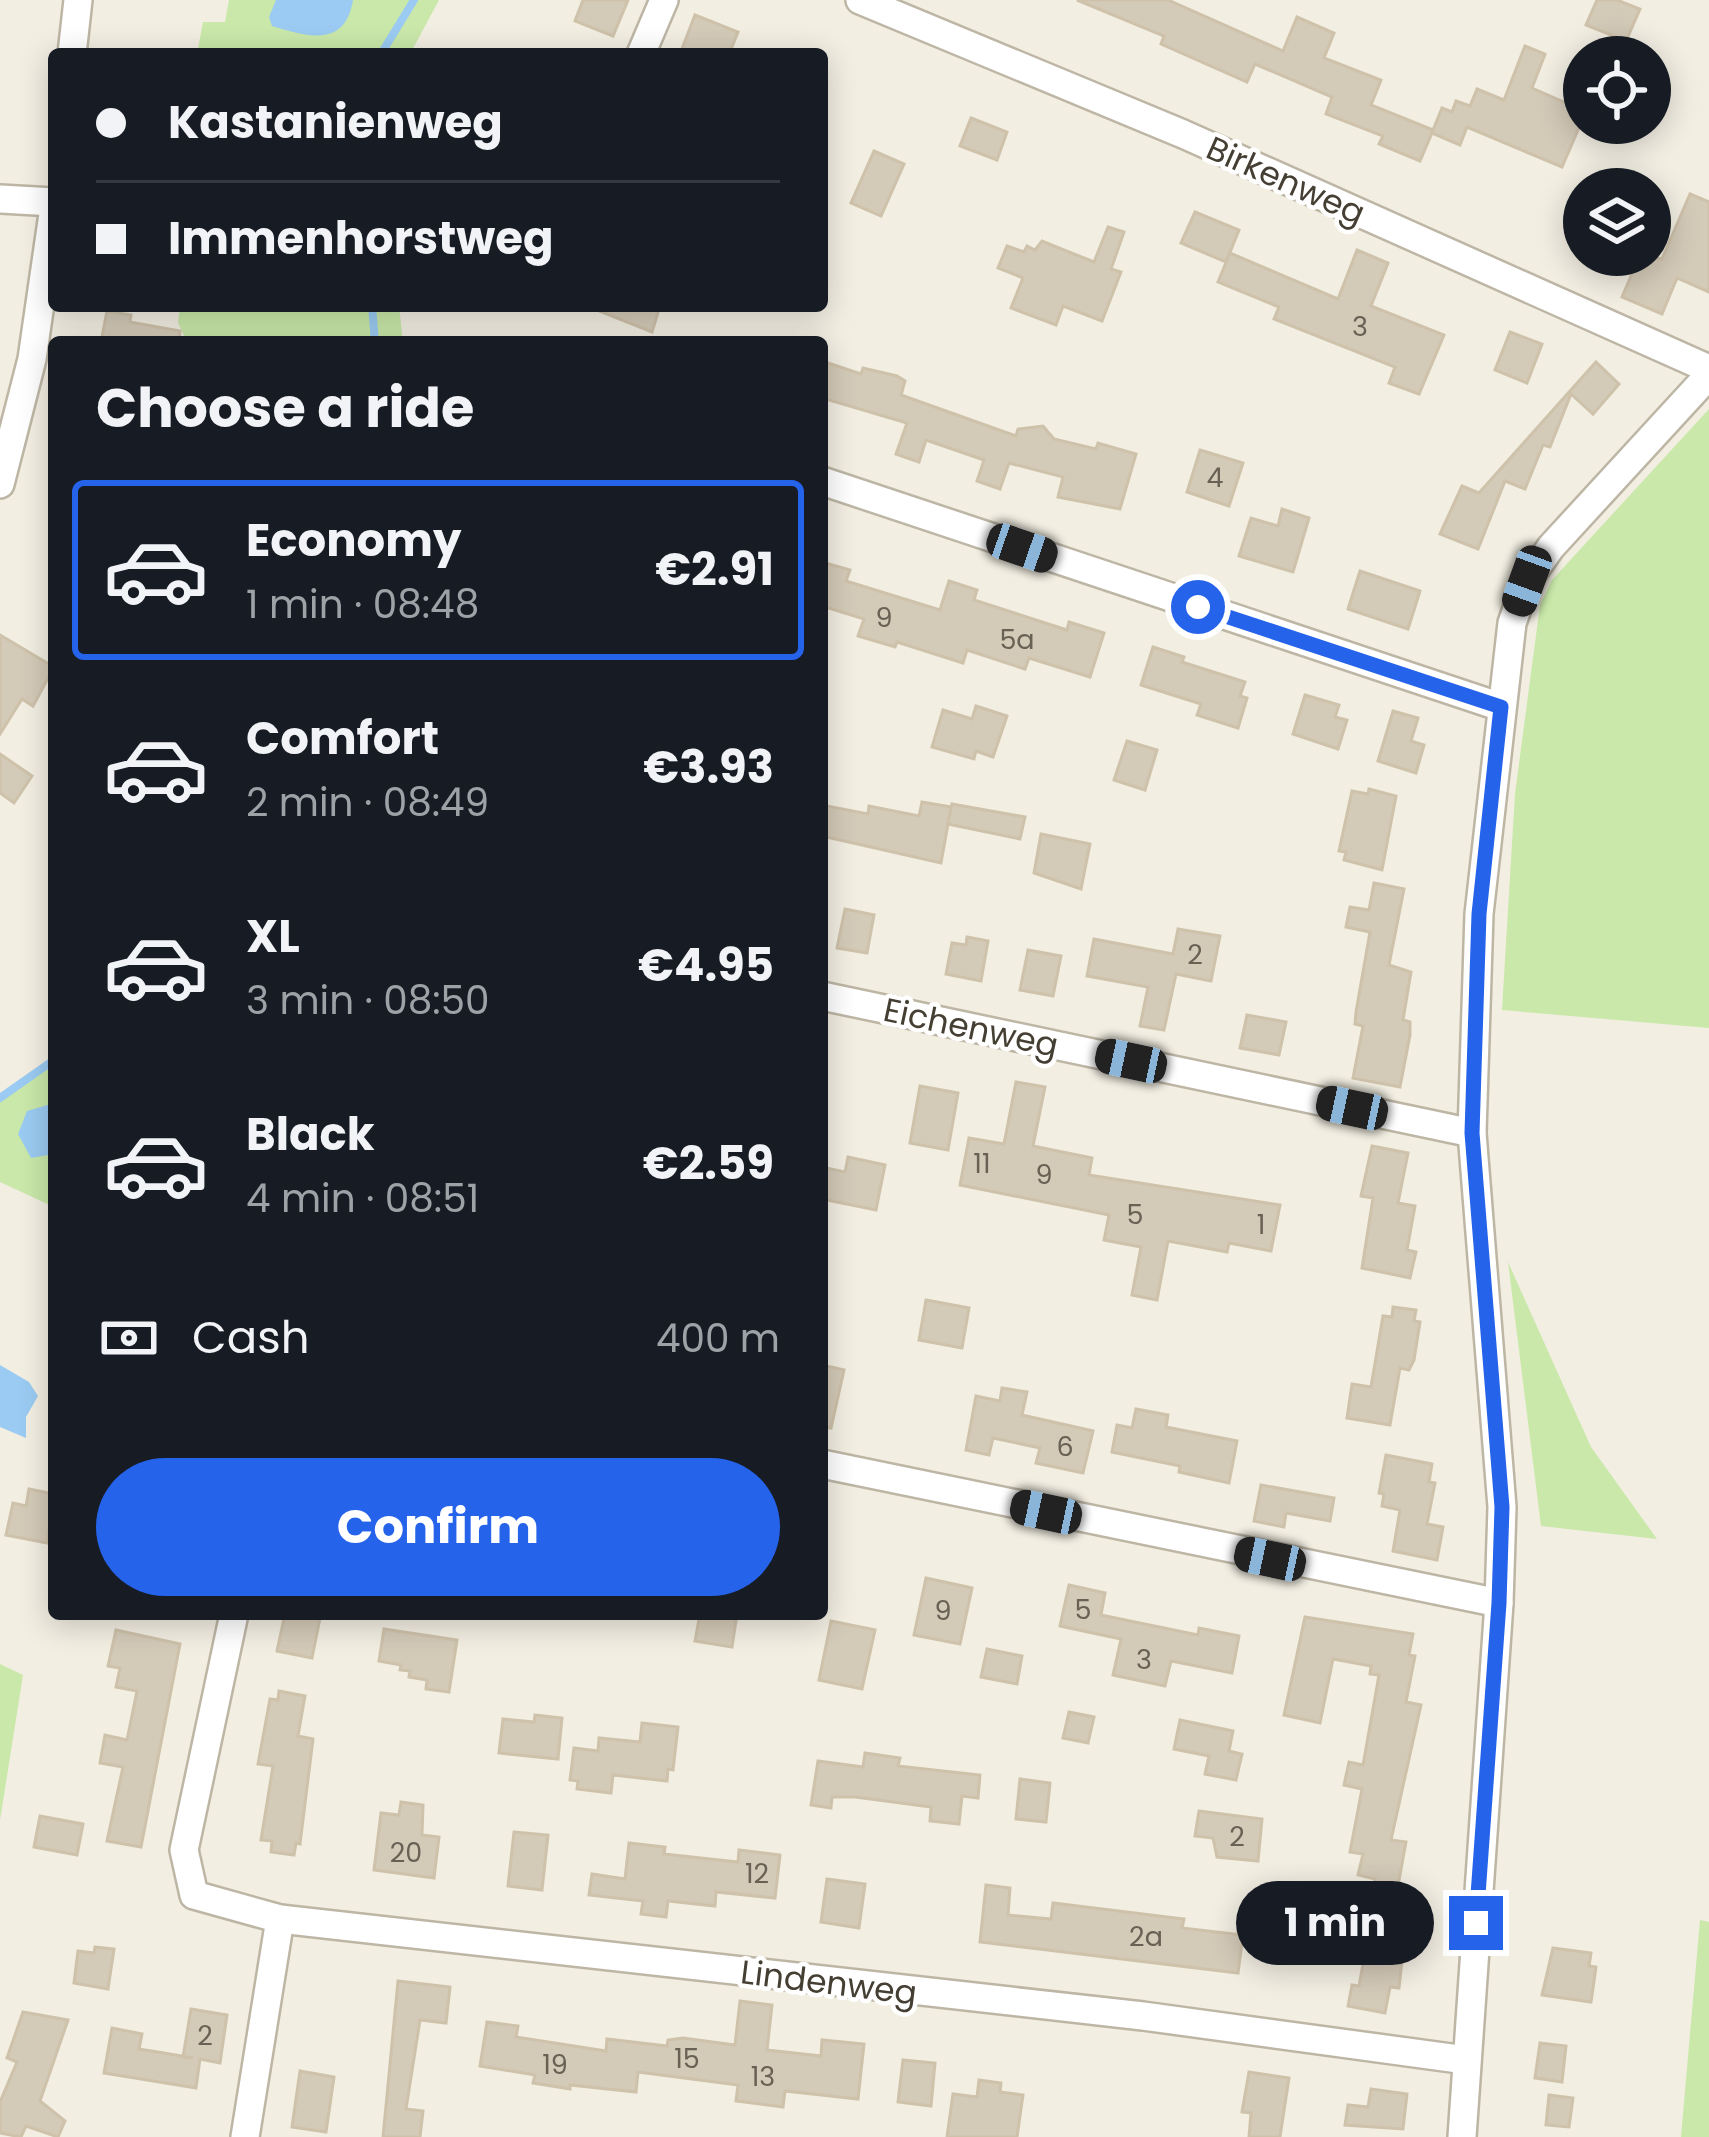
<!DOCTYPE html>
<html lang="en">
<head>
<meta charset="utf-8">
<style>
	body { margin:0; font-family:Poppins,sans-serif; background:#20242c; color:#f1f3f6; height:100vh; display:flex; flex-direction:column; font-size:45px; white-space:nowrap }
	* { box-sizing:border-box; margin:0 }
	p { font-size:39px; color:#9ea1a6 }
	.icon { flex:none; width:66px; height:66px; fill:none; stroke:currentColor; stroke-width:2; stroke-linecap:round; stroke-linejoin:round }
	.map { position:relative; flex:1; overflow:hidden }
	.panel { position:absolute; left:48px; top:336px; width:780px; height:1284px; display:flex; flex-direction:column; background:#171b24; border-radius:12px; box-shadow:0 6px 30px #0003 }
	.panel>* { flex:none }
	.banner { position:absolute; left:48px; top:48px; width:780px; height:264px; border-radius:12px; box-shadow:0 6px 30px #0003; display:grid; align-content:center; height:264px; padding:0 48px; background:#171b24 }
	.controls { position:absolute; left:1563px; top:36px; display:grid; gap:24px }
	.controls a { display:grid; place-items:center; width:108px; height:108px; border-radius:50%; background:#171b24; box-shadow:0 6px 30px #0003; font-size:60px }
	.end { position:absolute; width:54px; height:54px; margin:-27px; border:15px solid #2563eb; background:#fff; box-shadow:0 0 0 6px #fff }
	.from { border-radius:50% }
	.bubble { position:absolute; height:84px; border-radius:42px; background:#171b24; box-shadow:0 6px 30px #0003; font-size:39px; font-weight:700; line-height:84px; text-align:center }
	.car { position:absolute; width:36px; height:72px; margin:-36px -18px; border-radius:15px; box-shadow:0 0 9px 3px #0007; background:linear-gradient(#222 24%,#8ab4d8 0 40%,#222 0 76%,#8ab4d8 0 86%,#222 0) }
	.banner b { display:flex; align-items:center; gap:42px; height:114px; font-size:45px }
	.banner b+b { border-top:3px solid #363941 }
	.banner i { width:30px; height:30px; background:#f1f3f6 }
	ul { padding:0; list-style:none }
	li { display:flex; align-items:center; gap:36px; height:180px; margin:0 24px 18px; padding:0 24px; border:6px solid transparent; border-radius:12px }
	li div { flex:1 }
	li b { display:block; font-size:45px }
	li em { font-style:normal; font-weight:700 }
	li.active { border-color:#2563eb }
	li>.icon { width:108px; height:108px; stroke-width:1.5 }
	h2 { padding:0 48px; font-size:54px; line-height:144px }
	.pay { display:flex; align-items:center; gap:30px; height:132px; padding:0 48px; font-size:45px }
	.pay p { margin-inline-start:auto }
	.primary-button { display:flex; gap:24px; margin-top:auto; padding:24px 48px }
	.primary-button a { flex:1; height:138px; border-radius:72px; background:#2563eb; color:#fff; font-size:48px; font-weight:700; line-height:138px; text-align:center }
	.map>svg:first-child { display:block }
	.green { fill:#c9e8a9 }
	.water { fill:#9bcbf2 }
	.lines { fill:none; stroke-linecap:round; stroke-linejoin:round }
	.stream { stroke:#9bcbf2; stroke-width:8 }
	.building { fill:#d4cab8; stroke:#cfc2ab; stroke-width:3 }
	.minor-casing { stroke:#bdb6a5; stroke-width:32 }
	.minor { stroke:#fff; stroke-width:27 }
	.route { stroke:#2563eb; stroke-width:15 }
	.labels { text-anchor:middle; stroke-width:9; stroke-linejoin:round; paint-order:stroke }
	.number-label { font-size:27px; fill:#686154 }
	.street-label { font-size:33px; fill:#443e33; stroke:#fff }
</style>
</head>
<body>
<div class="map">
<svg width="1709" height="2137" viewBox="0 0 1709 2137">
	<rect width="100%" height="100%" fill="#f2eee2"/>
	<g class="green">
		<path d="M229 0H439L410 54H197L203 22H225Z"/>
		<path d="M180 306H399L403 342H187L178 323Z"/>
		<path d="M1709 409V1028L1502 1010 1515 794 1540 605 1552 580Z"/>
		<path d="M54 1060V1207L0 1182V1098Z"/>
		<path d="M1508 1262 1591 1447 1657 1539 1541 1526Z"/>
		<path d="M0 1664 23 1675 0 1820Z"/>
		<path d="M1700 1920 1709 1922V2137H1681Z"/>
	</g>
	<g class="water">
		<path d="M276 0H353C345 48 308 37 272 26L269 17Z"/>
		<path d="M54 1103V1154L31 1158 18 1134 27 1111Z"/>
		<path d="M0 1365 29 1382 38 1396 26 1417V1438L0 1427Z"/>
	</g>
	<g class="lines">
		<g class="stream">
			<path d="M381 54 414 0"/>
			<path d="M372 306 375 342"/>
			<path d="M0 1098 54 1060"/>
		</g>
	</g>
	<g class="building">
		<path d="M583 0H628L613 36 575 21Z"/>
		<path d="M1077 0H1168L1283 51 1297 17 1334 33 1324 58 1381 80 1371 105 1433 130 1442 108 1452 112 1456 101 1470 106 1477 89 1504 100 1525 46 1545 54 1532 88 1584 111V116L1562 167 1467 127 1460 145 1432 133 1420 161 1379 144 1383 136 1326 114 1332 97 1255 64 1247 82 1161 44 1164 36Z"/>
		<path d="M1597 0H1617L1640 9 1626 41 1586 25Z"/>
		<path d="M695 15 738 32 729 54H680Z"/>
		<path d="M971 118 1007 132 997 160 960 146Z"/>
		<path d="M874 151 904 164 881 216 851 203Z"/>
		<path d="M1690 194 1709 202V292L1677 278 1662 314 1622 297 1640 255 1662 259Z"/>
		<path d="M1195 212 1239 230 1226 262 1181 243Z"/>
		<path d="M1108 227 1124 232 1111 269 1121 272 1102 321 1063 306 1056 325 1011 308 1023 278 998 268 1007 246 1024 252 1027 246 1035 250 1042 241 1094 262Z"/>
		<path d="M1357 250 1388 263 1371 306 1444 335 1419 394 1389 383 1395 367 1274 319 1279 307 1218 282 1230 253 1338 299Z"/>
		<path d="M587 306H660L652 332Z"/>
		<path d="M107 311 131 315 130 322 180 331 179 342H101Z"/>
		<path d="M1510 332 1542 344 1527 383 1495 370Z"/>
		<path d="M822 361 861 374 863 368 897 376 905 381 901 395 1016 436 1018 429 1043 426 1054 439 1096 449 1098 443 1136 454 1120 509 1058 497 1063 477 1009 463 1000 489 977 481 984 460 926 440 919 462 896 454 907 423 822 398Z"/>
		<path d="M1596 362 1619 384 1593 414 1571 394 1550 447 1543 445 1525 489 1505 481 1478 549 1440 534 1462 486 1479 493Z"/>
		<path d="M1200 450 1243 463 1229 506 1187 492Z"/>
		<path d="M1282 509 1309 518 1293 572 1239 556 1251 518 1278 526Z"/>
		<path d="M822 562 850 570 846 581 940 610 949 581 977 590 974 600 1067 630 1069 622 1104 633 1090 677 1029 658 1025 669 967 650 963 663 897 642 895 647 858 636 864 619 822 606Z"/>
		<path d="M1360 571 1420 591 1408 629 1348 609Z"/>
		<path d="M0 635 54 667 33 706 22 699 0 734Z"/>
		<path d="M1153 647 1184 657 1182 662 1245 682 1240 696 1247 698 1238 728 1197 715 1201 704 1141 685Z"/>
		<path d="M1305 695 1339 705 1335 717 1347 720 1338 749 1293 734Z"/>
		<path d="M976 706 1007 716 993 757 976 751 974 759 932 747 943 710 972 719Z"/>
		<path d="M1393 711 1418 718 1411 741 1424 745 1416 773 1378 761Z"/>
		<path d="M1127 741 1157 750 1145 790 1114 780Z"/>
		<path d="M0 754 32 776 14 803 0 793Z"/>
		<path d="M1369 789 1396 796 1382 870 1344 860 1346 852 1339 851 1352 791 1368 794Z"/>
		<path d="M922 802 951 807 941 863 822 836V805L868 814 869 806 919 816Z"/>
		<path d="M952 804 1025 817 1020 839 948 824Z"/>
		<path d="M1041 834 1090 844 1081 889 1034 873Z"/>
		<path d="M1374 883 1404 889 1389 965 1411 972 1403 1020 1410 1022V1035L1400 1087 1353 1078 1363 1026 1355 1024 1356 1012 1370 932 1346 927 1350 907 1369 910Z"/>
		<path d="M845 909 874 915 867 953 837 948Z"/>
		<path d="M1178 929 1220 936 1211 981 1176 974 1164 1030 1140 1026 1148 987 1087 976 1094 939 1173 954Z"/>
		<path d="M967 937 988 941 981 981 946 974 952 943 966 945Z"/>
		<path d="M1028 950 1061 956 1053 996 1020 990Z"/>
		<path d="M1247 1015 1286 1022 1279 1055 1240 1048Z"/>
		<path d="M1016 1082 1045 1087 1033 1146 1092 1158 1089 1175 1280 1205 1271 1251 1229 1243 1227 1252 1168 1241 1157 1300 1132 1295 1141 1247 1104 1240 1109 1215 960 1185 969 1138 1004 1144Z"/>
		<path d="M920 1086 958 1093 948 1150 910 1143Z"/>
		<path d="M1372 1146 1408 1153 1398 1203 1415 1206 1407 1250 1416 1252 1410 1278 1362 1268 1373 1198 1361 1196Z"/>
		<path d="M848 1157 885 1165 876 1210 822 1199V1167L845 1172Z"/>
		<path d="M926 1300 969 1308 962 1348 919 1340Z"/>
		<path d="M1393 1307 1416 1310 1414 1321 1420 1322 1414 1360 1409 1370 1400 1368 1390 1425 1347 1418 1352 1384 1371 1387 1383 1316 1392 1317Z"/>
		<path d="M822 1365 844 1370 831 1428 822 1427Z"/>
		<path d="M1002 1388 1027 1392 1022 1415 1093 1431 1083 1473 1036 1463 1040 1448 993 1438 989 1455 966 1450 976 1396 1000 1401Z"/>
		<path d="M1136 1409 1168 1415 1166 1427 1237 1441 1229 1483 1179 1472 1180 1466 1112 1452 1117 1425 1132 1428Z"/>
		<path d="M1386 1455 1432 1464 1429 1482 1435 1483 1427 1524 1443 1527 1437 1560 1393 1551 1400 1510 1382 1506 1384 1494 1379 1493Z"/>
		<path d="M1261 1485 1334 1498 1330 1521 1286 1513 1284 1527 1254 1521Z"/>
		<path d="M29 1489 54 1494 47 1543 6 1535 13 1503 26 1506Z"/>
		<path d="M926 1578 972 1588 960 1644 914 1635Z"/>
		<path d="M1069 1585 1105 1593 1101 1615 1198 1635 1199 1628 1239 1636 1232 1673 1171 1661 1165 1686 1113 1675 1121 1639 1060 1626Z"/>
		<path d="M285 1614 320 1618 312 1658 277 1651Z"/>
		<path d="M700 1614H737L732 1647 695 1641Z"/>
		<path d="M1305 1617 1413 1634 1409 1655 1415 1656 1406 1702 1421 1705 1391 1840 1406 1842 1395 1902 1404 1903 1403 1914 1407 1915 1399 1988 1390 1987 1385 2013 1348 2006 1352 1985 1359 1986 1368 1937 1356 1936 1359 1915 1368 1917 1375 1879 1358 1875 1363 1854 1350 1852 1362 1789 1344 1785 1349 1762 1363 1765 1379 1675 1370 1674 1371 1666 1333 1659 1320 1723 1284 1715Z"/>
		<path d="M831 1621 875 1630 862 1689 819 1680Z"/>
		<path d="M384 1629 457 1640 449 1692 426 1689 427 1680 409 1677 410 1671 400 1670 401 1665 379 1661Z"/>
		<path d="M116 1630 180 1644 141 1847 107 1841 123 1767 100 1763 105 1735 127 1740 137 1691 116 1687 120 1668 108 1666Z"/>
		<path d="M987 1649 1022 1656 1017 1684 981 1677Z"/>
		<path d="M279 1691 305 1696 298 1736 313 1739 300 1844 296 1843 294 1855 271 1852 272 1841 261 1840 273 1766 258 1764 270 1699 278 1700Z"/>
		<path d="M1069 1712 1094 1717 1088 1743 1063 1738Z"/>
		<path d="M535 1715 562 1718 558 1759 499 1753 503 1719 534 1722Z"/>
		<path d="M1180 1720 1233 1731 1229 1751 1242 1754 1236 1780 1205 1774 1209 1756 1174 1749Z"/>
		<path d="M642 1723 678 1727 673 1770 668 1769 667 1781 613 1775 611 1793 577 1789 578 1781 570 1780 574 1748 598 1751 599 1738 640 1742Z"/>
		<path d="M865 1753 900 1758 898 1766 980 1775 978 1798 962 1796 959 1824 930 1821 931 1807 855 1797H832L831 1808 811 1805 818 1761 863 1767Z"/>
		<path d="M1020 1779 1050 1783 1046 1822 1016 1819Z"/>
		<path d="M401 1802 423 1805 422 1835 439 1837 434 1878 374 1870 381 1813 399 1815Z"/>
		<path d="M1199 1811 1262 1819 1258 1861 1217 1857 1213 1838 1195 1836Z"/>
		<path d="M40 1816 83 1824 77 1855 34 1847Z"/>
		<path d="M514 1832 548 1835 542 1890 508 1886Z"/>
		<path d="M629 1843 665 1847 664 1854 738 1862 739 1850 780 1855 775 1898 716 1892 715 1906 668 1901 666 1917 641 1914 643 1901 589 1895 592 1874 625 1879Z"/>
		<path d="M827 1879 865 1884 859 1928 821 1922Z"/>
		<path d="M986 1885 1010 1888 1008 1915 1051 1919 1053 1903 1184 1919 1182 1928 1243 1935 1238 1973 980 1942Z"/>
		<path d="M95 1947 114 1949 108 1989 74 1983 78 1951 94 1953Z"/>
		<path d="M1553 1948 1591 1953 1589 1966 1596 1967 1591 2002 1542 1995Z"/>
		<path d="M398 1981 450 1987 446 2023 420 2020 406 2109 423 2111 420 2137H383Z"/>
		<path d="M740 2001 772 2005 767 2050 821 2056 822 2040 864 2044 858 2099 785 2091 783 2107 736 2101 738 2085 638 2072 636 2092 570 2085V2089L533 2083 535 2075 480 2066 487 2022 518 2026 516 2037 606 2051 607 2039 667 2046 668 2040 683 2038 735 2045Z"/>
		<path d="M191 2009 227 2015 220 2063 200 2059 196 2088 104 2073 112 2028 142 2034 139 2049 164 2053 193 2058 183 2057Z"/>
		<path d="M23 2012 68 2020 40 2101 65 2121 58 2137 26 2126 21 2137 0 2133V2102L17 2062 7 2058Z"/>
		<path d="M1540 2043 1566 2046 1562 2082 1535 2078Z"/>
		<path d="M903 2060 935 2063 931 2106 898 2102Z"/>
		<path d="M300 2071 334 2077 326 2132 292 2127Z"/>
		<path d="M1249 2072 1289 2078 1280 2137H1249L1251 2113 1242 2112Z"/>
		<path d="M979 2080 1001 2083 1000 2092 1023 2095 1017 2137H947L953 2094 977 2097Z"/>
		<path d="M1371 2089 1407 2094 1403 2129 1345 2125 1348 2105 1368 2107Z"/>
		<path d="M1549 2095 1573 2098 1569 2127 1546 2125Z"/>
	</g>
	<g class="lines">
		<g class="minor-casing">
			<g id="minor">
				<path d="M860 0 1183 134 1709 369"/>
				<path d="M72 54 78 0"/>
				<path d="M641 54 664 0"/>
				<path d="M0 199 54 202"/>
				<path d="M822 481 1501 707"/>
				<path d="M0 484 32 359 54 207"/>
				<path d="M822 996 1472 1133"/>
				<path d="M822 1464 1499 1603"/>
				<path d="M234 1614 184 1850 194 1895 280 1919 1143 2016 1466 2060"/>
				<path d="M245 2137 280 1919"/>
				<path d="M1462 2137 1499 1603 1502 1507 1472 1133 1479 914 1512 623 1527 581 1551 547 1709 375"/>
			</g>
		</g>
		<use href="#minor" class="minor"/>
	</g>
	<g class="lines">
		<path class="route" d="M1198 607 1501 707 1479 914 1472 1133 1502 1507 1499 1603 1476 1923"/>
	</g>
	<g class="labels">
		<g class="number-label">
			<text x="1360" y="336">3</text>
			<text x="1215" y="487">4</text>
			<text x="884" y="627">9</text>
			<text x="1017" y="649">5a</text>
			<text x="1195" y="964">2</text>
			<text x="982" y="1173">11</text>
			<text x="1044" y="1184">9</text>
			<text x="1135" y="1224">5</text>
			<text x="1261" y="1234">1</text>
			<text x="1065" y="1456">6</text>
			<text x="1083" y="1619">5</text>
			<text x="943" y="1620">9</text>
			<text x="1144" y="1669">3</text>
			<text x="1237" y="1846">2</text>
			<text x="406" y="1862">20</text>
			<text x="757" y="1883">12</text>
			<text x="1146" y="1946">2a</text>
			<text x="205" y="2045">2</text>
			<text x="687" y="2068">15</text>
			<text x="555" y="2074">19</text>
			<text x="763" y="2086">13</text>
		</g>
		<g class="street-label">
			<text transform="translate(1286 180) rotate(24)" y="12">Birkenweg</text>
			<text transform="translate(971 1027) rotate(12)" y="12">Eichenweg</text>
			<text transform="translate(829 1982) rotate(7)" y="12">Lindenweg</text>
		</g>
	</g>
</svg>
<div class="controls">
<a><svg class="icon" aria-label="locate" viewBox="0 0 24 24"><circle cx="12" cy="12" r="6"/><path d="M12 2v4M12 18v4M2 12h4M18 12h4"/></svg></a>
<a><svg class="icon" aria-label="layers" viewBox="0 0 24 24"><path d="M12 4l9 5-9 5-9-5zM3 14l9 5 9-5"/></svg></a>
</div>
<i class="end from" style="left:1198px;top:607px"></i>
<i class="end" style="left:1476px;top:1923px"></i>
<div class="bubble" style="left:1236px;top:1881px;width:198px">1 min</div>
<i class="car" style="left:1022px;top:548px;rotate:109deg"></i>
<i class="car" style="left:1527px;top:581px;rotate:200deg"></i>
<i class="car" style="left:1131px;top:1061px;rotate:282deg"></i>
<i class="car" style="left:1352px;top:1108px;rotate:282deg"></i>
<i class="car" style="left:1046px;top:1512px;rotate:282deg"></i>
<i class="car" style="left:1270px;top:1559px;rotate:282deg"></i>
<div class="banner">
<b><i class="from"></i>Kastanienweg</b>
<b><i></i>Immenhorstweg</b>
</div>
<section class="panel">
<h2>Choose a ride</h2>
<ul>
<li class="active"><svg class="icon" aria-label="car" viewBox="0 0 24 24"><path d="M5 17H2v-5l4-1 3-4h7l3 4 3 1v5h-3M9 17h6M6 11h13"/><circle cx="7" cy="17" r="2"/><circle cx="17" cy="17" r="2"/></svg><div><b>Economy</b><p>1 min · 08:48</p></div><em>€2.91</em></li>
<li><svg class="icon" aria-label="car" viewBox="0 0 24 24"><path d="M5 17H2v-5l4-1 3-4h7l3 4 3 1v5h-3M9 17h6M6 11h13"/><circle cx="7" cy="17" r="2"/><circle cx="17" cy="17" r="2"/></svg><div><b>Comfort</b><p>2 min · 08:49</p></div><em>€3.93</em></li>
<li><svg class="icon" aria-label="car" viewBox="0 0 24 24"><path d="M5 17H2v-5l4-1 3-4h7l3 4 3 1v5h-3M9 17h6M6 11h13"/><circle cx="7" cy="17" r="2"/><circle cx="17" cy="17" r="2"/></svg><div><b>XL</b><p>3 min · 08:50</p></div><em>€4.95</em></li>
<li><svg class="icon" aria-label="car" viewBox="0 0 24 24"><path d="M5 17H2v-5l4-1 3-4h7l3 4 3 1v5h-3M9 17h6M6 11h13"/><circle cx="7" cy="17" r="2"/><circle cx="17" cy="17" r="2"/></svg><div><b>Black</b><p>4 min · 08:51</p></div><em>€2.59</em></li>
</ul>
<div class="pay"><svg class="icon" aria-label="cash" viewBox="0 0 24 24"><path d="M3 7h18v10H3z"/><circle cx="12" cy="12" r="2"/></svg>Cash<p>400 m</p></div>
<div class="primary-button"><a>Confirm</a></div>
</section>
</div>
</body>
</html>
